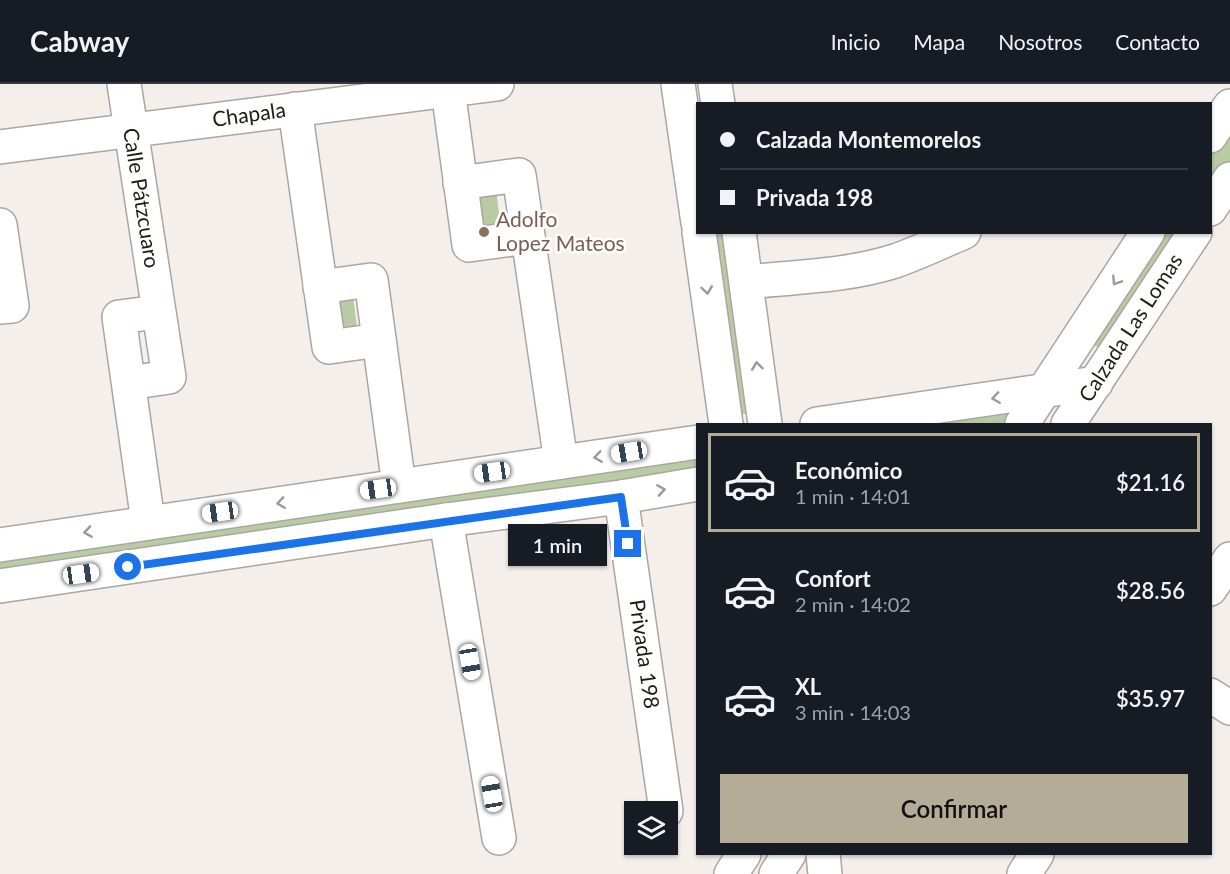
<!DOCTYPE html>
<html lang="es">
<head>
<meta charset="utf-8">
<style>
	body { margin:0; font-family:Lato,sans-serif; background:#20242c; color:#f1f3f6; height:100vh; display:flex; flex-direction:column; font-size:22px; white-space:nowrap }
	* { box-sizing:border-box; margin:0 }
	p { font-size:20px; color:#9ea1a6 }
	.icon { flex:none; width:33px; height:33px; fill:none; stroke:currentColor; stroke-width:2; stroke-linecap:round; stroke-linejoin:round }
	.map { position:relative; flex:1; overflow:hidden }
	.drawer { position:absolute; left:696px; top:339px; width:516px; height:432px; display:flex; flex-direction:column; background:#171b24; border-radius:0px; box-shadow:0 2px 4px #0004 }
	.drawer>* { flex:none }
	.top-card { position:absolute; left:696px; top:18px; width:516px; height:132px; border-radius:0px; box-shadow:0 2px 4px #0004; display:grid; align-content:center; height:132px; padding:0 24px; background:#171b24 }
	.controls { position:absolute; left:624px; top:717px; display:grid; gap:12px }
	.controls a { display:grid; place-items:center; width:54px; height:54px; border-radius:0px; background:#171b24; box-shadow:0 2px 4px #0004; font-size:30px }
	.end { position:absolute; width:27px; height:27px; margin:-14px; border:8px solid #1a73e8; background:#fff; box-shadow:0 0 0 3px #fff }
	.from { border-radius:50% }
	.bubble { position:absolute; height:42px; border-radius:0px; background:#171b24; box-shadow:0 2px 4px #0004; font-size:20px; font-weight:600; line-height:42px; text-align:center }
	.car { position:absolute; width:18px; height:36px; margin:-18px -9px; border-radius:8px; box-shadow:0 0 4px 2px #0007; background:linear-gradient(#fff 24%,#345 0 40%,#fff 0 76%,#345 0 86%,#fff 0) }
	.top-card b { display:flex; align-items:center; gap:21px; height:57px; font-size:22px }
	.top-card b+b { border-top:2px solid #363941 }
	.top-card i { width:15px; height:15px; background:#f1f3f6 }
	ul { padding:10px 0 0; list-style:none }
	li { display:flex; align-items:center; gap:18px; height:99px; margin:0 12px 9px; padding:0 12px; border:3px solid transparent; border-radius:0px }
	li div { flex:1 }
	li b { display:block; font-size:22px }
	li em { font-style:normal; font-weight:600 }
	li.on { border-color:#b5ac98 }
	li>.icon { width:54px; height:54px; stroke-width:1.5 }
	.cta { display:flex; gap:12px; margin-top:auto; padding:12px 24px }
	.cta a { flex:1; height:69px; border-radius:0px; background:#b5ac98; color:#111; font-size:24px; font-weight:600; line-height:69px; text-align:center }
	header { display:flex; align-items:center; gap:36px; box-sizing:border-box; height:84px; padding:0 30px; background:#171b24; border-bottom:2px solid #363941 }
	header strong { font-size:28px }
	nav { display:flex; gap:33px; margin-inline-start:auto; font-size:21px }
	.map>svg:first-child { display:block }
	.green { fill:#b8cba3 }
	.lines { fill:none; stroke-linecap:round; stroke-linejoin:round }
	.street-casing { stroke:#aba6a3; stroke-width:36 }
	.street { stroke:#fff; stroke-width:33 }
	.oneway { stroke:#9a9998 }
	.route { stroke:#1a73e8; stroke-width:8 }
	.education-dot { fill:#8d6e63; stroke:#fffdfb; stroke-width:2 }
	.labels { text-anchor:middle; stroke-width:5; stroke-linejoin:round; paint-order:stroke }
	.street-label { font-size:21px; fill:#1e1c1b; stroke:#fffdfb }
	.education-label { font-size:21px; fill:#785e54; stroke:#fffdfb; text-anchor:start }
</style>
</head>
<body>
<header>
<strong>Cabway</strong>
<nav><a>Inicio</a><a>Mapa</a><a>Nosotros</a><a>Contacto</a></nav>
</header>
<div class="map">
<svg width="1230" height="790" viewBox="0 0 1230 790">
	<rect width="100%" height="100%" fill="#f4efeb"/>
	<g class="green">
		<path d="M1230 34V93L1210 124V66Z"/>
		<path d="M496 106 501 144 480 147 475 108Z"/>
		<path d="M711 149H737L763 330H737Z"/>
		<path d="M1150 149H1195L1106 265 1087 260Z"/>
		<path d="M353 212 358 251 337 254 332 215Z"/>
		<path d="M1026 318 1011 340H829Z"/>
		<path d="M697 363V391L0 496V468Z"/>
	</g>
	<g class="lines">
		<g class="street-casing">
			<g id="street">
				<path d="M124 0 169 293 129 299"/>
				<path d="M678 0 698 139"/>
				<path d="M715 0 718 20"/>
				<path d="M448 6 469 161 528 153"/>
				<path d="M295 25 329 263 379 256"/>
				<path d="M1210 52 1230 22"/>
				<path d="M0 63 497 0"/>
				<path d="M460 99 519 91 561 378"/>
				<path d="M1210 125 1230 95"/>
				<path d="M0 141 12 222 0 223"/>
				<path d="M699 148 726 340"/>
				<path d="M739 148 765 340"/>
				<path d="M746 198C795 193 848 192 895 177 918 169 941 158 964 148"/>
				<path d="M320 203 371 196 399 402"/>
				<path d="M817 340 1096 299"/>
				<path d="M1022 340 1148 148"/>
				<path d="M1068 340 1195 148"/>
				<path d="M621 413 666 727"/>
				<path d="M446 436 499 754"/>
				<path d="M148 438 119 233 158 228"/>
				<path d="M0 461 698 358"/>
				<path d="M0 502 446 436 621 413 698 400"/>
				<path d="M1210 505 1230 475"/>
				<path d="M1210 611 1230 624"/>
				<path d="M823 770 825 790"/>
				<path d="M731 790 744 770"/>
				<path d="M776 790 789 770"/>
				<path d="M1024 790 1037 770"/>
			</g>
		</g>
		<use href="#street" class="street"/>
	</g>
	<defs><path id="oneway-chevron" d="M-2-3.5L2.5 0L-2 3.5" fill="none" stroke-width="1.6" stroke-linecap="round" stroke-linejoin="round" transform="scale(1.5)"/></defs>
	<g class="oneway">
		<use href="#oneway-chevron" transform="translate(1116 197) rotate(123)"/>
		<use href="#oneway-chevron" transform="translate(707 206) rotate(82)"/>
		<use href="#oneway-chevron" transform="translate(757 282) rotate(-97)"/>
		<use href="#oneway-chevron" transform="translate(996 314) rotate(172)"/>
		<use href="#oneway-chevron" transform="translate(598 373) rotate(172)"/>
		<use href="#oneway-chevron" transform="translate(661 406) rotate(-9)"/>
		<use href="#oneway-chevron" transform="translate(281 419) rotate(172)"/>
		<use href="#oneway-chevron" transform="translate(88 448) rotate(171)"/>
	</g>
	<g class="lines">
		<path class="route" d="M128 483 621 413 628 460"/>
	</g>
	<circle class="education-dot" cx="484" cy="148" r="6"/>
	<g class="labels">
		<g class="street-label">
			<text transform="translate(249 31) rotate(-8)" y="7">Chapala</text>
			<text transform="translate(141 114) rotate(81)" y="7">Calle Pátzcuaro</text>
			<text transform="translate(1131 244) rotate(-57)" y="7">Calzada Las Lomas</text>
			<text transform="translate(644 570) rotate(82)" y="7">Privada 198</text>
		</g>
		<g class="education-label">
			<text x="496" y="143">Adolfo<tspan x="496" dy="24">Lopez Mateos</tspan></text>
		</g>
	</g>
</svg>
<div class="controls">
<a><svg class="icon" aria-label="layers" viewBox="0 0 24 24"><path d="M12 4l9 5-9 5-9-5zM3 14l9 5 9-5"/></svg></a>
</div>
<i class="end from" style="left:128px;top:483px"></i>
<i class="end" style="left:628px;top:460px"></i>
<div class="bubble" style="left:508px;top:440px;width:99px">1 min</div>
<i class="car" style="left:629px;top:368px;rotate:261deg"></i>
<i class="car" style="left:492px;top:388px;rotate:262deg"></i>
<i class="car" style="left:378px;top:405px;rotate:262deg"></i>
<i class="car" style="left:220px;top:428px;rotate:262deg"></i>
<i class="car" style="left:81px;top:490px;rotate:82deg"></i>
<i class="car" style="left:470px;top:578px;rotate:170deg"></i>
<i class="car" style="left:492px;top:710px;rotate:350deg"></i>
<div class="top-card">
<b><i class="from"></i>Calzada Montemorelos</b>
<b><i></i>Privada 198</b>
</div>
<section class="drawer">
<ul>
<li class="on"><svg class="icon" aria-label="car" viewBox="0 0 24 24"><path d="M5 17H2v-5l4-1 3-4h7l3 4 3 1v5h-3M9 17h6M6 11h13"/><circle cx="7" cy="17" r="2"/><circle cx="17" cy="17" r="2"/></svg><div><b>Económico</b><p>1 min · 14:01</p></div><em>$21.16</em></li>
<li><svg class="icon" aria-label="car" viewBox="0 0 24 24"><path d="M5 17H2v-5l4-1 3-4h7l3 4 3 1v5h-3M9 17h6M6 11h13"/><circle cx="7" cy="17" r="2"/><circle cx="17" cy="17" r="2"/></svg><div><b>Confort</b><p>2 min · 14:02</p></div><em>$28.56</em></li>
<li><svg class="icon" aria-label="car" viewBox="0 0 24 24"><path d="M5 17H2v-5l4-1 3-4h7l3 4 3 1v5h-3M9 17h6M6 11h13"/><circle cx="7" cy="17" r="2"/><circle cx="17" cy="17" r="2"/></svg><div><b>XL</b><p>3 min · 14:03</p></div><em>$35.97</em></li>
</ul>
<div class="cta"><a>Confirmar</a></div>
</section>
</div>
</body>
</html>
